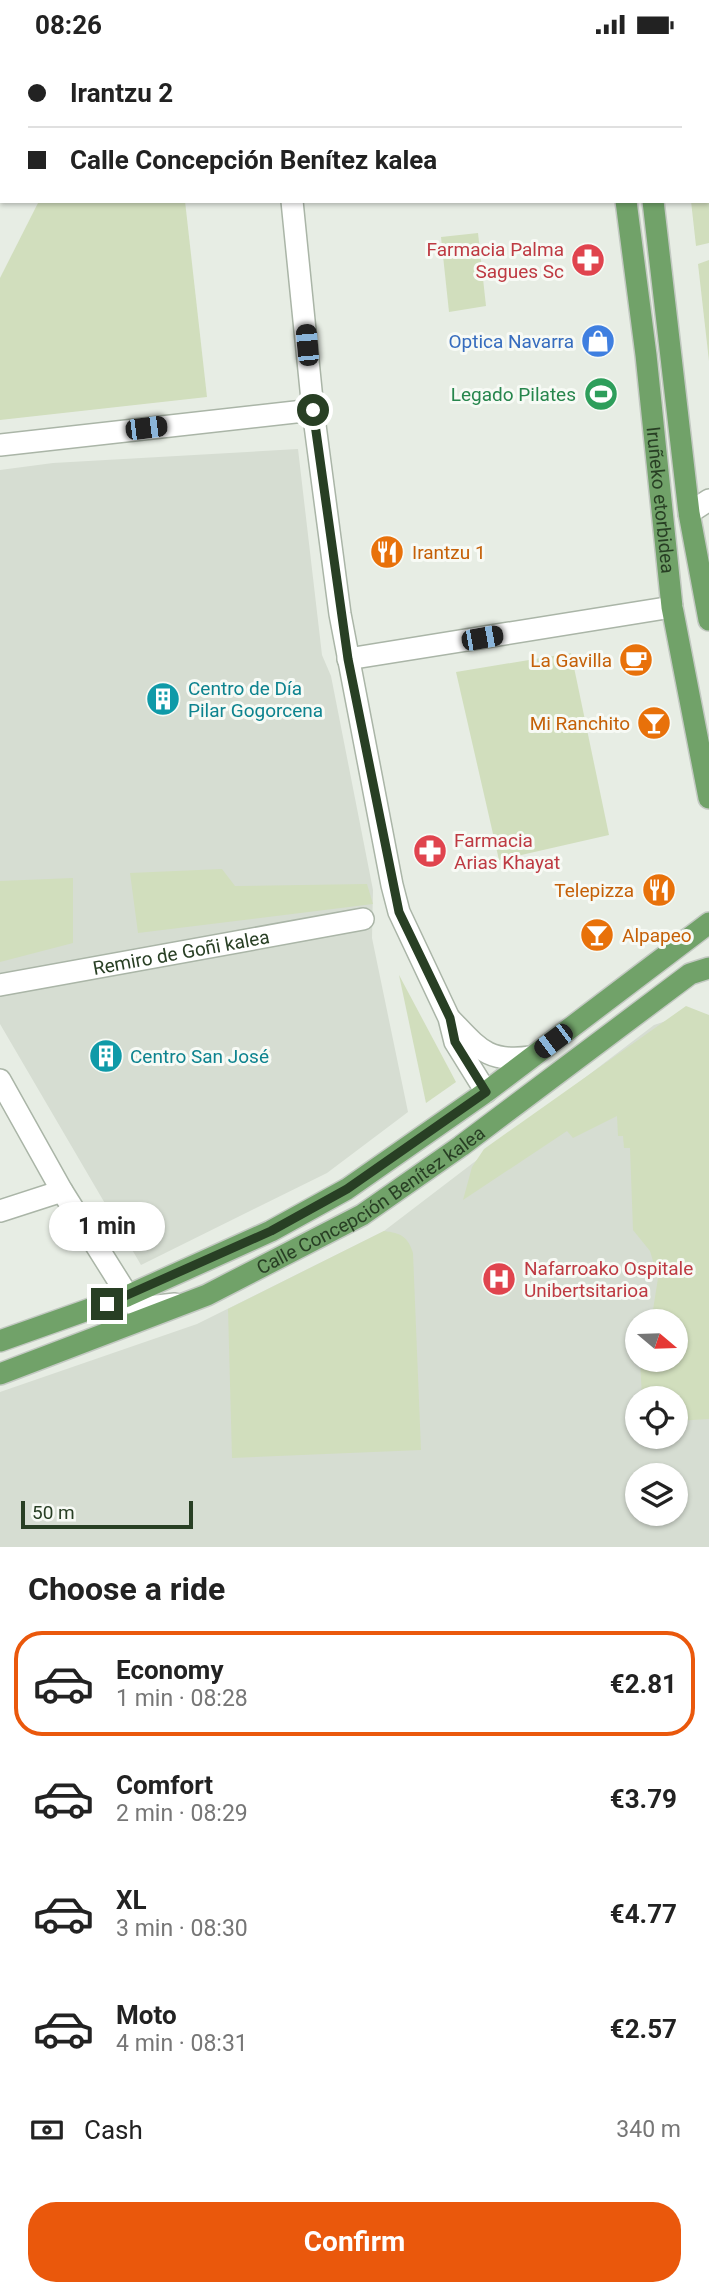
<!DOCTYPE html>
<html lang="en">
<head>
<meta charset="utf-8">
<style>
	body { margin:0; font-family:Roboto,sans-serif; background:#f6f6f6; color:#222; height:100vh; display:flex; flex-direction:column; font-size:26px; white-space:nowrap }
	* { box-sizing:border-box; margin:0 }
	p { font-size:23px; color:#767676 }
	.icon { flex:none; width:38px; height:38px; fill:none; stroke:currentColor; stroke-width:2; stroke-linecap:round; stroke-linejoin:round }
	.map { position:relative; height:1498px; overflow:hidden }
	.sheet { display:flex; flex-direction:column; background:#fff; flex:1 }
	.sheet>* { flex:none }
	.banner { position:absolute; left:0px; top:0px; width:710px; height:154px; box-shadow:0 2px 5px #0004; display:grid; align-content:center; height:154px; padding:0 28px; background:#fff }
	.needle { width:46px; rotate:109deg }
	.controls { position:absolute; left:625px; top:1260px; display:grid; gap:14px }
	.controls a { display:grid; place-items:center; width:63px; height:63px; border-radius:50%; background:#fff; box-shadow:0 2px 5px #0004; font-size:35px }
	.scale { position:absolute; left:21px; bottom:18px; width:172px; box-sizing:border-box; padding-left:7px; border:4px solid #283f24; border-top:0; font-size:19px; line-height:24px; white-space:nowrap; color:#283f24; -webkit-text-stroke:5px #f7faf5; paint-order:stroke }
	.end { position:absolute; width:32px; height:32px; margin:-16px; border:9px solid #283f24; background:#fff; box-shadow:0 0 0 4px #fff }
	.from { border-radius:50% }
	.bubble { position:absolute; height:49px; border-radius:24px; background:#fff; box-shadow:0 2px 5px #0004; font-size:23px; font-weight:700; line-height:49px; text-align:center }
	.car { position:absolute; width:21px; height:42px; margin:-21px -10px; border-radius:9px; box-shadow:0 0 5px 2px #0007; background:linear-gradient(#222 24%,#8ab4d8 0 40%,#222 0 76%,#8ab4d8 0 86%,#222 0) }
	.banner b { display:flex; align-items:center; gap:24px; height:66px; font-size:26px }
	.banner b+b { border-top:2px solid #e0e0e0 }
	.banner i { width:18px; height:18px; background:#222 }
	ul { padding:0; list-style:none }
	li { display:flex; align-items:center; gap:21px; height:105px; margin:0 14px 10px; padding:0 14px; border:4px solid transparent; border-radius:28px }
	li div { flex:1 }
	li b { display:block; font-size:26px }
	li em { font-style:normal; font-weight:700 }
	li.selected { border-color:#ea580c }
	li>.icon { width:63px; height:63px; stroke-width:1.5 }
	h2 { padding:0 28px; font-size:32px; line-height:84px }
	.pay { display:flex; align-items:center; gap:18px; height:77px; padding:0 28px; font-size:26px }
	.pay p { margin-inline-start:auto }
	.cta { display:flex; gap:14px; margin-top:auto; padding:14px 28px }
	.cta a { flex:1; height:80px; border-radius:28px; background:#ea580c; color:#fff; font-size:28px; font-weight:700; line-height:80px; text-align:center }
	.status { display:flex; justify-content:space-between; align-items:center; height:49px; padding:0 35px; background:#fff; direction:ltr }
	.status svg { height:19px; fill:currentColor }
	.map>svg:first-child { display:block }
	.built { fill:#d6ddd2; fill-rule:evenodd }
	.green { fill:#d1debd }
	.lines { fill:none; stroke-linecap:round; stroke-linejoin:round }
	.minor-casing { stroke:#aab5a7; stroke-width:24 }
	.major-casing { stroke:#c3c9c2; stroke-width:24 }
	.minor { stroke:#fff; stroke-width:21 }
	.major { stroke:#71a269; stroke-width:21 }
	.route { stroke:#283f24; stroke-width:9 }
	.labels { text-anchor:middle; stroke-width:6; stroke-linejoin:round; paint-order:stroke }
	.health-label { font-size:19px; fill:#be3a42; stroke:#f7faf5; text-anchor:start }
	.shop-label { font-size:19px; fill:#366cbe; stroke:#f7faf5; text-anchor:end }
	.leisure-label { font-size:19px; fill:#27864d; stroke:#f7faf5; text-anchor:end }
	.street-label { font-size:19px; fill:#283f24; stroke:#f7faf5 }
	.food-label { font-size:19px; fill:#c56008; stroke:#f7faf5; text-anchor:end }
	.culture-label { font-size:19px; fill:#0d838f; stroke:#f7faf5; text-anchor:start }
</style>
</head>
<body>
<div class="status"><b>08:26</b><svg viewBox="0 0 49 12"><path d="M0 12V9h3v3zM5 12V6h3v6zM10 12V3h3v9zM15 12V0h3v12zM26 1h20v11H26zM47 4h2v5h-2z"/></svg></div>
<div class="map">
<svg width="709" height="1498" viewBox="0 0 709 1498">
	<rect width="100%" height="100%" fill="#e7ede4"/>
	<g class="built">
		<path d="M298 400 322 606 331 627 373 841 372 889 408 1063 327 1124 141 1216 0 975V421L53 414Z"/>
		<path d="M709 968V1498H0V1343L197 1275 384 1182 654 976 669 971ZM637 1272H676V1311H637ZM637 1349H676V1388H637ZM637 1426H676V1465H637Z"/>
	</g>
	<g class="green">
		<path d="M709 76V194L696 197 691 152H709Z"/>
		<path d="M39 152H185L207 348 0 371V229Z"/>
		<path d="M478 184 486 257 449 263 441 188Z"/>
		<path d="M709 211V312L698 215Z"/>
		<path d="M571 604 609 786 499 811 456 623Z"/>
		<path d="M222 820 235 837 367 835 373 855 138 884 130 824Z"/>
		<path d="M73 829V894L0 913V832Z"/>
		<path d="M399 926 456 1033 426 1054Z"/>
		<path d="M686 957 709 966V1370L676 1372V1349H642L640 1311H676V1272H645L653 1261 658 1229 650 1202 633 1181 630 1099H624L623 1087H618L617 1067 573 1089 567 1082 463 1151 472 1118 484 1100Z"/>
		<path d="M384 1182C401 1184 408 1188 413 1204L421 1401 232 1409 228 1260Z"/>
	</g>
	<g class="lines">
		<g class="minor-casing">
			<g id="minor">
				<path d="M277 0V2"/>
				<path d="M292 152 313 361 340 565 392 836 399 863 449 969 455 993 486 1043"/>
				<path d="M0 396 313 361"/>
				<path d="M689 464 709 451"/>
				<path d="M348 610 672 558"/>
				<path id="s1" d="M0 936 363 870"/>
				<path d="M451 971C479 1000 488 1014 531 1008"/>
				<path d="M0 1031 62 1142 133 1255 148 1258 175 1255"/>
				<path d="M0 1162 62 1142"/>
			</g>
		</g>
		<g class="major-casing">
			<g id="major">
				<path d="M607 0V2"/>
				<path d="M643 0V2"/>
				<path id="s2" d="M626 152 646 306 672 558 709 749"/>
				<path d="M653 152 689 464 709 571"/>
				<path d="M0 1292 127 1247 271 1182 347 1140 486 1043 709 874"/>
				<path id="s3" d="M0 1325 207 1246 362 1166 461 1097 690 925 709 919"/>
			</g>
		</g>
		<use href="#minor" class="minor"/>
		<use href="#major" class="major"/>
	</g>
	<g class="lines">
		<path class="route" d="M107 1255 271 1182 347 1140 486 1043 455 993 450 969 399 863 348 610 313 361"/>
	</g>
	<defs>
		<g id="pharmacy-disc" transform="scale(1.75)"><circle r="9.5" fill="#e0444e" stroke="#f7faf5"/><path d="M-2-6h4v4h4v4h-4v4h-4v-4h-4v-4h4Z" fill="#fff"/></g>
		<g id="shop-disc" transform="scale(1.75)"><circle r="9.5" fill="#3f7fe0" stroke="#f7faf5"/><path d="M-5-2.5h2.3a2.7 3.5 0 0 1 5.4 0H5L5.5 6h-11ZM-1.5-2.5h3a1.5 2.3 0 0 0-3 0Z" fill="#fff"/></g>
		<g id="stadium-disc" transform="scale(1.75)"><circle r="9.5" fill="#2e9e5b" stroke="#f7faf5"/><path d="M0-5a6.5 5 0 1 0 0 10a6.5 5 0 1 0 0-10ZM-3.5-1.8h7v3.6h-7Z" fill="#fff"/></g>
		<g id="restaurant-disc" transform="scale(1.75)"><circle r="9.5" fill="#e8710a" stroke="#f7faf5"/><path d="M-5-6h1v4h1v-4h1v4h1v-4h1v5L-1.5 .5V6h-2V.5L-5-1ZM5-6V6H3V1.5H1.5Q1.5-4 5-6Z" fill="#fff"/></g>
		<g id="cafe-disc" transform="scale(1.75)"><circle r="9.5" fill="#e8710a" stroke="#f7faf5"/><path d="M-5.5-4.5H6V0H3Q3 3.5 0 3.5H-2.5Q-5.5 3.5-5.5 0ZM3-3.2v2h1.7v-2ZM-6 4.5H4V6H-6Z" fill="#fff"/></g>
		<g id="building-disc" transform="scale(1.75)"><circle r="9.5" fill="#0f9aa8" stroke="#f7faf5"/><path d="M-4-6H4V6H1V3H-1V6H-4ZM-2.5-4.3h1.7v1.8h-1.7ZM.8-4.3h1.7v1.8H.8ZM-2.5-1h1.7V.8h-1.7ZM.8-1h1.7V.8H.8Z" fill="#fff"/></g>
		<g id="bar-disc" transform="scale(1.75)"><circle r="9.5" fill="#e8710a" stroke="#f7faf5"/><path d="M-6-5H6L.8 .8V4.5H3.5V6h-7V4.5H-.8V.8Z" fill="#fff"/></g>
		<g id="hospital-disc" transform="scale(1.75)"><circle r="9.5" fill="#e0444e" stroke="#f7faf5"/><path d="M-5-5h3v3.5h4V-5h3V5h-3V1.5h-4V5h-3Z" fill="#fff"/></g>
	</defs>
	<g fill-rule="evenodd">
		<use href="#pharmacy-disc" x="588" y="211"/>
		<use href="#shop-disc" x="598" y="292"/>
		<use href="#stadium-disc" x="601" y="345"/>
		<use href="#restaurant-disc" x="387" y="503"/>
		<use href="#cafe-disc" x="636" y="611"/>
		<use href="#building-disc" x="163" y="650"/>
		<use href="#bar-disc" x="654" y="674"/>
		<use href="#pharmacy-disc" x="430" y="802"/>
		<use href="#restaurant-disc" x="659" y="841"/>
		<use href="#bar-disc" x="597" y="886"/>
		<use href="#building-disc" x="106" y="1007"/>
		<use href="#hospital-disc" x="499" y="1230"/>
	</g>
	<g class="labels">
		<g class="health-label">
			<text x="564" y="207" text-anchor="end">Farmacia Palma<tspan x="564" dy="22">Sagues Sc</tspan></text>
			<text x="454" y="798">Farmacia<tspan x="454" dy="22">Arias Khayat</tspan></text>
			<text x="524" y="1226">Nafarroako Ospitale<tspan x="524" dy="22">Unibertsitarioa</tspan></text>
		</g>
		<g class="shop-label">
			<text x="574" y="299">Optica Navarra</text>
		</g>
		<g class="leisure-label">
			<text x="576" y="352">Legado Pilates</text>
		</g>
		<g class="street-label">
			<text dy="7" stroke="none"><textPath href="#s2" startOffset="301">Iruñeko etorbidea</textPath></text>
			<text dy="7" stroke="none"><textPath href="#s1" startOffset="184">Remiro de Goñi kalea</textPath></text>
			<text dy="7" stroke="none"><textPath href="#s3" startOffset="411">Calle Concepción Benítez kalea</textPath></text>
		</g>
		<g class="food-label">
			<text x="412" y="510" text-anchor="start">Irantzu 1</text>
			<text x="612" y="618">La Gavilla</text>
			<text x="630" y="681">Mi Ranchito</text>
			<text x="634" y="848">Telepizza</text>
			<text x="622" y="893" text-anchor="start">Alpapeo</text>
		</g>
		<g class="culture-label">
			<text x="188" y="646">Centro de Día<tspan x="188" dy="22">Pilar Gogorcena</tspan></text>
			<text x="130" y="1014">Centro San José</text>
		</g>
	</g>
</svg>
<div class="controls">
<a><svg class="needle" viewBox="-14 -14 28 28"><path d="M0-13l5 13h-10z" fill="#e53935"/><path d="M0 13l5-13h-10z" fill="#767676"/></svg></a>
<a><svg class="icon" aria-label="locate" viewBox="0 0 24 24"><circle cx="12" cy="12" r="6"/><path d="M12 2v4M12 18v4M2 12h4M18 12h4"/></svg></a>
<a><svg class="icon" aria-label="layers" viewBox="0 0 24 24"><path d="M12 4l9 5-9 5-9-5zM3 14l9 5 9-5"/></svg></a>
</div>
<div class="scale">50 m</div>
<i class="end from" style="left:313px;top:361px"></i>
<i class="end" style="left:107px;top:1255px"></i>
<div class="bubble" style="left:49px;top:1153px;width:116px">1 min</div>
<i class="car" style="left:307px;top:296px;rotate:355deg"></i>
<i class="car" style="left:146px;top:379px;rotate:83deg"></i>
<i class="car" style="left:482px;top:589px;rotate:80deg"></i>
<i class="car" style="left:553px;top:992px;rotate:233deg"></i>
<div class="banner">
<b><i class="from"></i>Irantzu 2</b>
<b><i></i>Calle Concepción Benítez kalea</b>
</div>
</div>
<section class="sheet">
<h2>Choose a ride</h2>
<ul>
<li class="selected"><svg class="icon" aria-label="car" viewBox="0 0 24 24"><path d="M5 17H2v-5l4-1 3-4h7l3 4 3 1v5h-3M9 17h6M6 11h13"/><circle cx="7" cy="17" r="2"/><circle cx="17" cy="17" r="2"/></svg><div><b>Economy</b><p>1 min · 08:28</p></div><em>€2.81</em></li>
<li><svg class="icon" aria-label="car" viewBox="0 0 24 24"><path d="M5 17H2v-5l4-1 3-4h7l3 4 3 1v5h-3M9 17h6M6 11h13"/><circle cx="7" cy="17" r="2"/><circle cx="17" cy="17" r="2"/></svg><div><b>Comfort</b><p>2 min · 08:29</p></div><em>€3.79</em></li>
<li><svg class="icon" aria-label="car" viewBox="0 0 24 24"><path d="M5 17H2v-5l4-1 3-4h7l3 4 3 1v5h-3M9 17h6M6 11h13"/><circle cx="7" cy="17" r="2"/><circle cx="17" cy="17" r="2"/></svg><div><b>XL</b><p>3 min · 08:30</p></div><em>€4.77</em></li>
<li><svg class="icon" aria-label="car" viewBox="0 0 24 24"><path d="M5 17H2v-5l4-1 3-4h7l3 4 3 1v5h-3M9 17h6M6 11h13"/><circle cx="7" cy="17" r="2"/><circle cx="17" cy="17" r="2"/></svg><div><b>Moto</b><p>4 min · 08:31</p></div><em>€2.57</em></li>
</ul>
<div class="pay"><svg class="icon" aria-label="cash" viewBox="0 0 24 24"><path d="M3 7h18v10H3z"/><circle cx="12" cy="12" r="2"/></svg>Cash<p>340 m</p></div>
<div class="cta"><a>Confirm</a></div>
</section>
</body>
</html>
